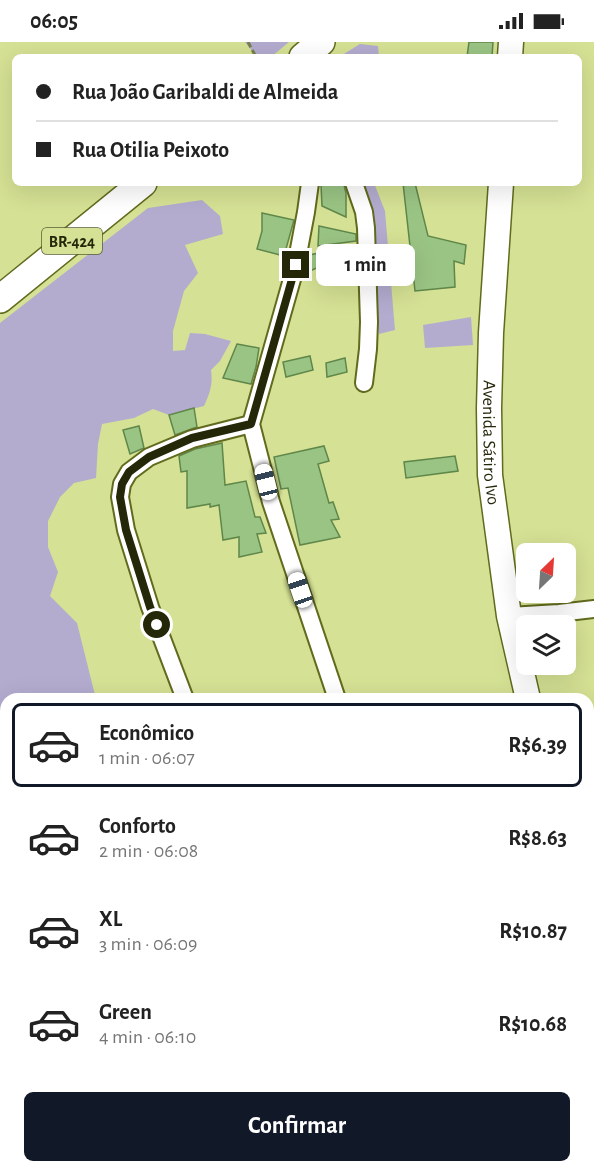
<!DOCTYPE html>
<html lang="pt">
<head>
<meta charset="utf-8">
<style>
	body { margin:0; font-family:"Alegreya Sans",sans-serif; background:#f6f6f6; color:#222; height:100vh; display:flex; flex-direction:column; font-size:22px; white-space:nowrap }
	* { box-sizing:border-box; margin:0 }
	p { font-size:20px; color:#767676 }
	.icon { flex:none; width:33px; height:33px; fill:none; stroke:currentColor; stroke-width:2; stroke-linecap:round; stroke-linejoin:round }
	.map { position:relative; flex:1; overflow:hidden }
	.side { position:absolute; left:0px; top:651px; width:594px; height:480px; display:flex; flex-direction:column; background:#fff; border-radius:18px 18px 0 0; box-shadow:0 6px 24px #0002 }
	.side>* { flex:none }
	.hud { position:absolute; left:12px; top:12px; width:570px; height:132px; border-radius:9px; box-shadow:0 6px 24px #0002; display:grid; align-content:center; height:132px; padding:0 24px; background:#fff }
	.needle { width:39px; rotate:25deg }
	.controls { position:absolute; left:516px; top:501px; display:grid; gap:12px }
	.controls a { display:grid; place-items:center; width:60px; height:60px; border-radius:9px; background:#fff; box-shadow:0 6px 24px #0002; font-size:30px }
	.end { position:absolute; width:27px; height:27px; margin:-14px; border:8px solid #242708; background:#fff; box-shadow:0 0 0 3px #fff }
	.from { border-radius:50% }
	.bubble { position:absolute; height:42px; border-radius:9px; background:#fff; box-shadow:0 6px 24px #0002; font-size:20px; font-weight:700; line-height:42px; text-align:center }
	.car { position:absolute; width:18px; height:36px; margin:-18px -9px; border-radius:8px; box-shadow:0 0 4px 2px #0007; background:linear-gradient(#fff 24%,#345 0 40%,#fff 0 76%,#345 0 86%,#fff 0) }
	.hud b { display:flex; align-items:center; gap:21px; height:57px; font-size:22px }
	.hud b+b { border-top:2px solid #e0e0e0 }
	.hud i { width:15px; height:15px; background:#222 }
	ul { padding:10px 0 0; list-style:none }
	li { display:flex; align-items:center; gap:18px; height:84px; margin:0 12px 9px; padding:0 12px; border:3px solid transparent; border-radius:9px }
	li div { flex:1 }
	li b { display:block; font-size:22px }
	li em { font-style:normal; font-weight:700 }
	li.on { border-color:#111827 }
	li>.icon { width:54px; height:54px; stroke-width:1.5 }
	.action { display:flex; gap:12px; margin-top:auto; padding:12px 24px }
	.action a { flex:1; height:69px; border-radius:9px; background:#111827; color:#fff; font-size:24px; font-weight:700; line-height:69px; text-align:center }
	.status { display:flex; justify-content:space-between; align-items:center; height:42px; padding:0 30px; background:#fff; direction:ltr }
	.status svg { height:16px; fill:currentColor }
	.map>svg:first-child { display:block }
	.green { fill:#b4accf }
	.building { fill:#9ac484; stroke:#5f874a; stroke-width:1.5 }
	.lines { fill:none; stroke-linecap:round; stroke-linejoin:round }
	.minor-casing { stroke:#626a1d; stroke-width:20 }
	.secondary-casing { stroke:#626a1d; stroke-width:27 }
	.primary-casing { stroke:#626a1d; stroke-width:30 }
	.path { stroke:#787f4a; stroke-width:3; stroke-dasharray:6 3; stroke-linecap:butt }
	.minor { stroke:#fff; stroke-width:16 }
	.secondary { stroke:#fff; stroke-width:24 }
	.primary { stroke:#fff; stroke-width:27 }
	.route { stroke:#242708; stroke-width:8 }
	.labels { text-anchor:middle; stroke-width:5; stroke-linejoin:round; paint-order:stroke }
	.shield { fill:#d5e194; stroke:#595f32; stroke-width:1.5 }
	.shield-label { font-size:16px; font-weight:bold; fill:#242708 }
	.street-label { font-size:18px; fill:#242708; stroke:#d5e194 }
</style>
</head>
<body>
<div class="status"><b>06:05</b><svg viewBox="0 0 49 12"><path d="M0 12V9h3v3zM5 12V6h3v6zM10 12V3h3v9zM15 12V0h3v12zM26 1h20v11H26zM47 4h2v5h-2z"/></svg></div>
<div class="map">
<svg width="594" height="1131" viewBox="0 0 594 1131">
	<rect width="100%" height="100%" fill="#d5e194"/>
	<g class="green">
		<path d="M245 0H289L271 15H257Z"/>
		<path d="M360 2 378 4 379 15H339Z"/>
		<path d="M357 141H374L385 169 395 288 379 292 368 170Z"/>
		<path d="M202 158 220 174 223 192 185 203 198 231 184 249 173 289V309L185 308 190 291 205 292 231 299 220 319 211 328C213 342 210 351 204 364L169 373 153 367 134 376 102 382 98 402 96 436 74 441 60 455 48 479V505L58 530 50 554 77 581 96 657H6V780L0 782V281L148 166Z"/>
		<path d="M471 275 473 303 425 306 423 283Z"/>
	</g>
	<g class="building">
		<path d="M469 0H493L492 15H467Z"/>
		<path d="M403 141H415L428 194 466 203 464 222 454 219 455 245 415 249Z"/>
		<path d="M321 143H344L346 151V175L322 164Z"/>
		<path d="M262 171 294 178 284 214 257 207 262 189Z"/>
		<path d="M319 184 356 192V199L318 204Z"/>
		<path d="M346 206 347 212 308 230 307 221 309 213Z"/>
		<path d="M237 302 259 306 256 325 251 342 223 336Z"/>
		<path d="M310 314 313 328 286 335 283 320Z"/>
		<path d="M345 316 347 330 327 335 326 321Z"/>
		<path d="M194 366 197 385 175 393 169 373Z"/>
		<path d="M139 384 144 406 130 412 123 388Z"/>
		<path d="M222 401 225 443 246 439 255 475H260L266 491 257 492 262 510 239 515V495L223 498 219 463 210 465V462L187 466V429L181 430 179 414 195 407Z"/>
		<path d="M324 404 329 419 318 422 329 461 333 460 339 477 331 478 340 495 300 503 288 446 281 447 274 415Z"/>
		<path d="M455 414 458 429 406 436 404 420Z"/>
	</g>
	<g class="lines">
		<g class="minor-casing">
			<g id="minor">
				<path d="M310 141 306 170 296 223 251 382 271 460 337 657"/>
				<path d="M354 141 364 170 366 186 369 280 368 307 364 341"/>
				<path d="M509 574 559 571 594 567"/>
				<path d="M185 657 150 565 126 488 120 455 122 442 129 430 149 415 192 397 251 382"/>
				<path d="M588 923 594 921"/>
				<path d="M262 1125 267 1131"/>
				<path d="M2 1131 7 1125"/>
				<path d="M201 1131 208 1125"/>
			</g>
		</g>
		<g class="secondary-casing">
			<g id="secondary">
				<path d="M510 15 511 0"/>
				<path id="s1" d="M501 141 491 291 489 366 490 433 509 574 528 657"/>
				<path d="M588 848 594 865"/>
				<path d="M588 994 594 989"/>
				<path d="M425 1131 432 1125"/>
			</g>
		</g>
		<g class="primary-casing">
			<g id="primary">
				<path d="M303 15 321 0"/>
				<path d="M0 257 143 141"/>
			</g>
		</g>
		<g class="path">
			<path d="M248 0 256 15"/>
			<path d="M0 961 6 925"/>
		</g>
		<use href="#minor" class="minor"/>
		<use href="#secondary" class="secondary"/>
		<use href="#primary" class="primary"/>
	</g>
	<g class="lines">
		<path class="route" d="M157 583 150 565 126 488 120 455 122 442 129 430 149 415 192 396 251 382 296 223"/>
	</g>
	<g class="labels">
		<rect class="shield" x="42" y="186" width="60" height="26" rx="4.5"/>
		<g class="shield-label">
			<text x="72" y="205">BR-424</text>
		</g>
		<g class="street-label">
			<text dy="6" stroke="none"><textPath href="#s1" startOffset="260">Avenida Sátiro Ivo</textPath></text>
		</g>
	</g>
</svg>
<div class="controls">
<a><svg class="needle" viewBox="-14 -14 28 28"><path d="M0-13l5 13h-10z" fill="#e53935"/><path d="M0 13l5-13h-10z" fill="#767676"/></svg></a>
<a><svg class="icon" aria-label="layers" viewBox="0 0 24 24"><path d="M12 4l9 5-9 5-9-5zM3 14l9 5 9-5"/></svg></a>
</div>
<i class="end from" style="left:157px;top:583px"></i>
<i class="end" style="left:296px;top:223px"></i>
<div class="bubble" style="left:316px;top:202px;width:99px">1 min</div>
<i class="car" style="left:266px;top:440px;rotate:346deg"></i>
<i class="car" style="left:300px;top:548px;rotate:341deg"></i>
<div class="hud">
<b><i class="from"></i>Rua João Garibaldi de Almeida</b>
<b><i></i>Rua Otilia Peixoto</b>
</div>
<section class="side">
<ul>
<li class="on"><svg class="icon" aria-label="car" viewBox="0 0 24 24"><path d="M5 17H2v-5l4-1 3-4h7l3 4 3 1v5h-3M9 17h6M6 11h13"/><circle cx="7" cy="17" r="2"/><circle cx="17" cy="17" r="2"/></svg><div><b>Econômico</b><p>1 min · 06:07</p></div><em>R$6.39</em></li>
<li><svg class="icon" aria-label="car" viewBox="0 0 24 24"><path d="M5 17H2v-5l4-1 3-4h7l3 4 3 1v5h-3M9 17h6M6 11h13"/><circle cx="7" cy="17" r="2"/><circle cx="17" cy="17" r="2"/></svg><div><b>Conforto</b><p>2 min · 06:08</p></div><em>R$8.63</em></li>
<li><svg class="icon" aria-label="car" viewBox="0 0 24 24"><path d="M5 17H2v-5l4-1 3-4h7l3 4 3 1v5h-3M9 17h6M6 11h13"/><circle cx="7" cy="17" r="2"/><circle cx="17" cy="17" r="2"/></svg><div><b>XL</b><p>3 min · 06:09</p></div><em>R$10.87</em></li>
<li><svg class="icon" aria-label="car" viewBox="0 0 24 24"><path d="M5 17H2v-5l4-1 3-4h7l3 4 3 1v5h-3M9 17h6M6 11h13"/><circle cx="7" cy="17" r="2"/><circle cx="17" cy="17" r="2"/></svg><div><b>Green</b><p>4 min · 06:10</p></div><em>R$10.68</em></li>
</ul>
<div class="action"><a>Confirmar</a></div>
</section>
</div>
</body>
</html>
